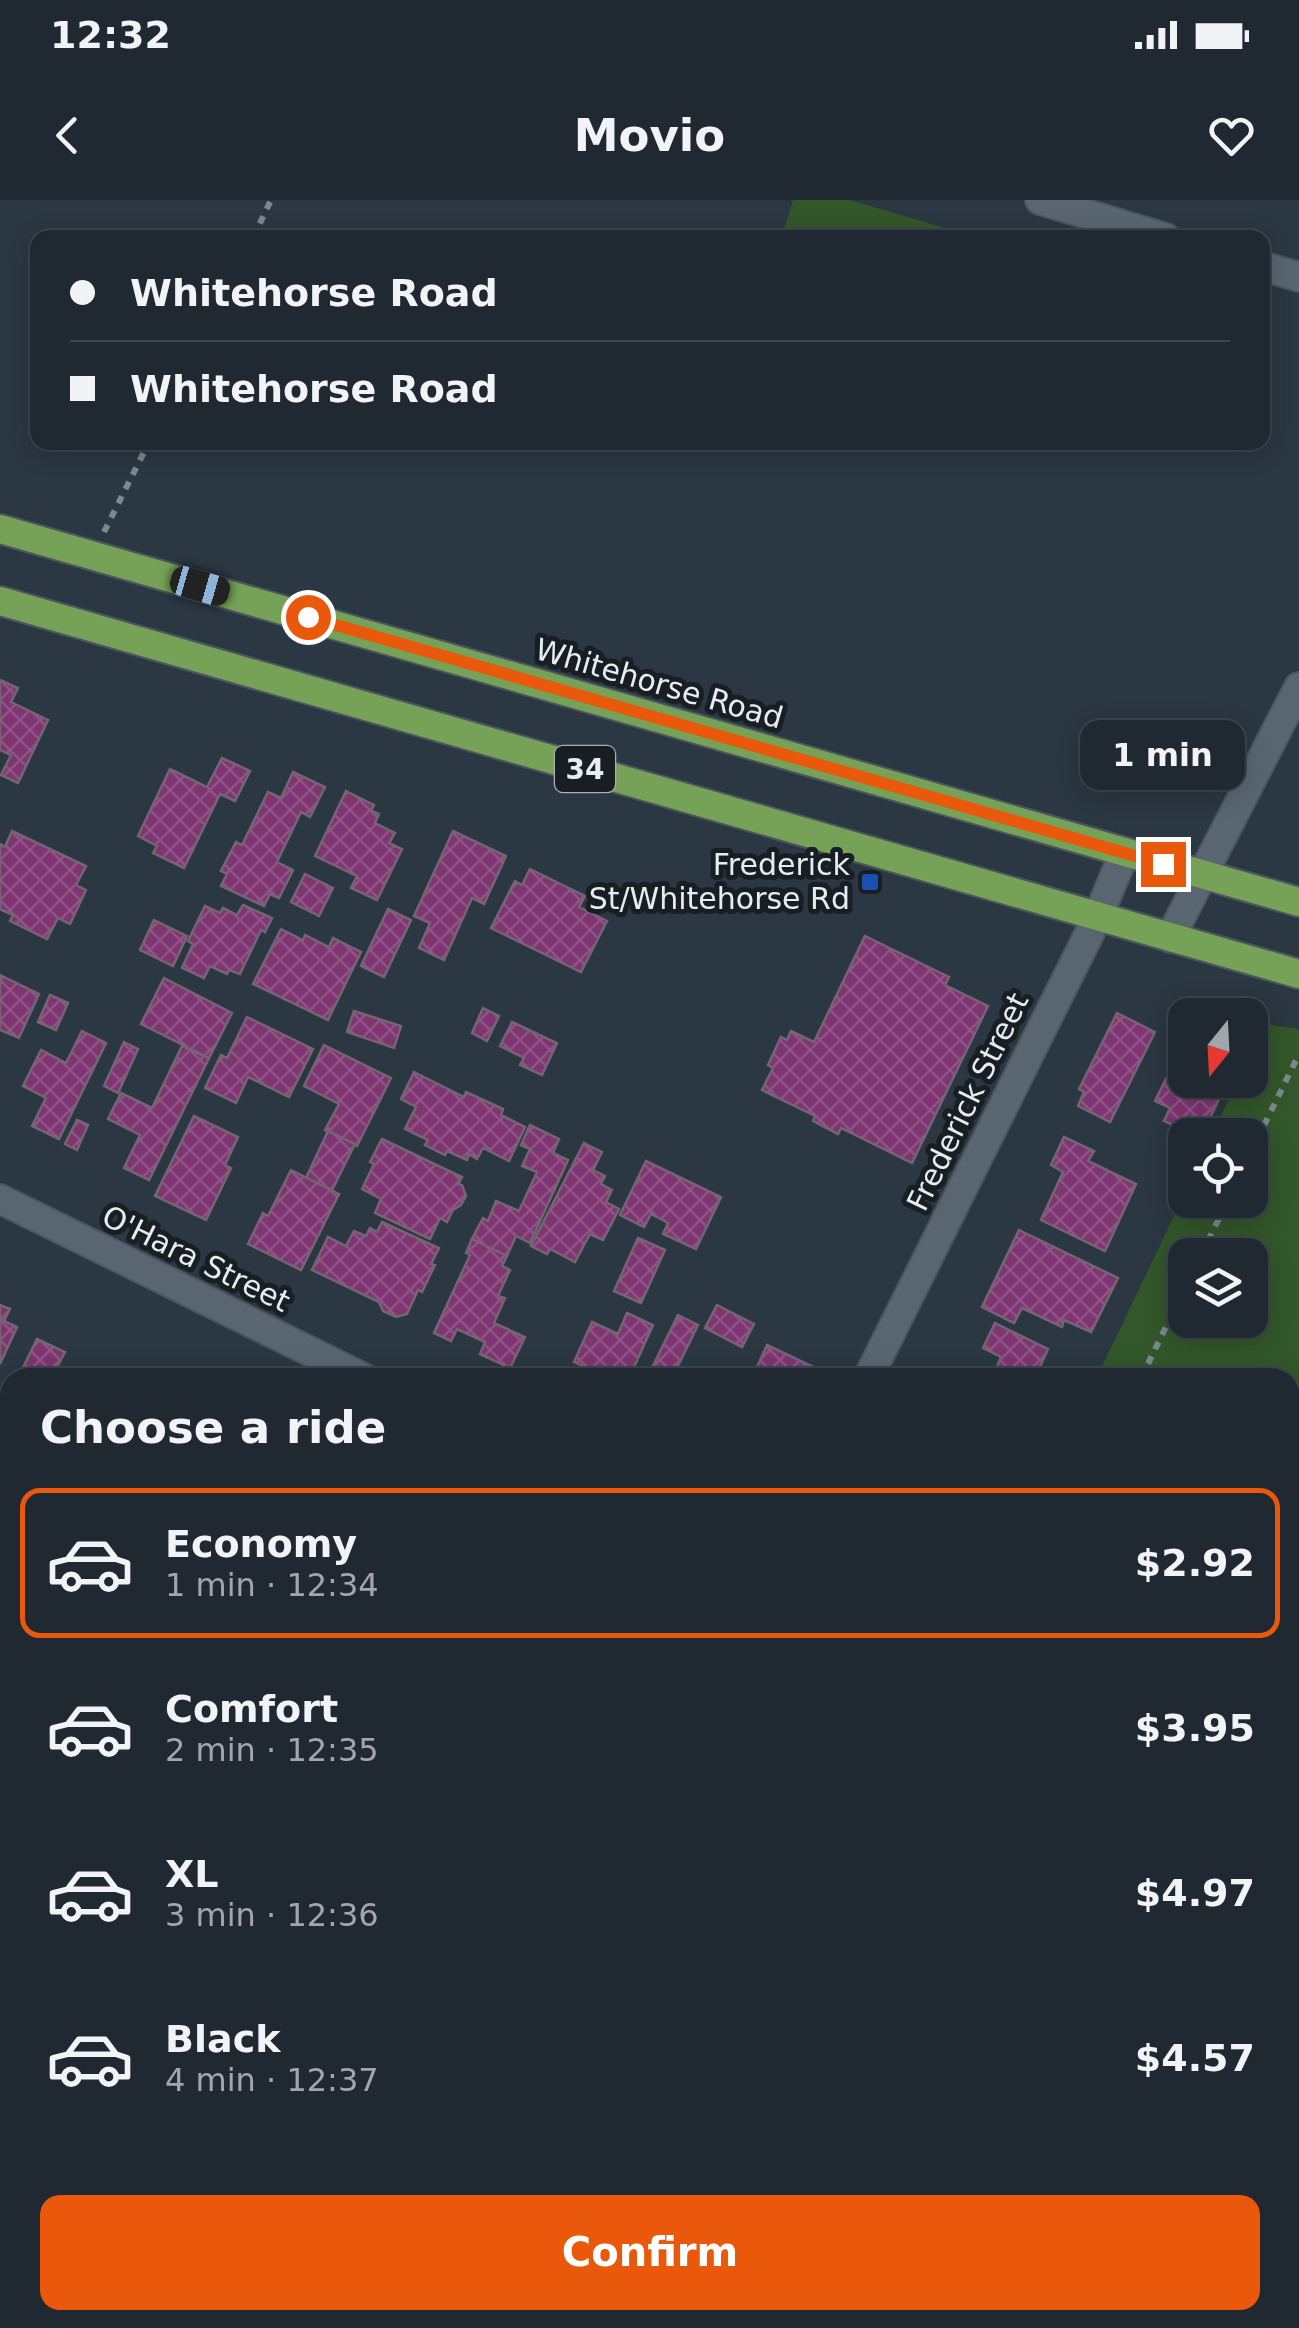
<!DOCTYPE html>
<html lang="en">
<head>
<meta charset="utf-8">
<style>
	body { margin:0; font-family:"DejaVu Sans",sans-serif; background:#28313a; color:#f1f3f6; height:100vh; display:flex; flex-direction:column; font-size:38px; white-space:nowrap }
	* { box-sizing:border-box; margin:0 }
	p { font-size:32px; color:#a2a6ac }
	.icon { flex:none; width:55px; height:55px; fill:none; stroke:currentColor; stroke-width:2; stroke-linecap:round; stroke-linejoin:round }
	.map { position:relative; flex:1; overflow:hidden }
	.details { position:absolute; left:0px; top:1168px; width:1300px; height:962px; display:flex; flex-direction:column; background:#202932; border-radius:30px 30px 0 0; box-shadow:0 5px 25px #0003,0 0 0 2px #3d454d }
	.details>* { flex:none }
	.guide { position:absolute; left:30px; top:30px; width:1240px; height:220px; border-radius:20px; box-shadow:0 5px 25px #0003,0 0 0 2px #3d454d; display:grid; align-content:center; height:220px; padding:0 40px; background:#202932 }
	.needle { width:65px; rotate:198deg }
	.controls { position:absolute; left:1168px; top:798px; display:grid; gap:20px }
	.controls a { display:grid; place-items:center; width:100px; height:100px; border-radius:20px; background:#202932; box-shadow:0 5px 25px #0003,0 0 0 2px #3d454d; font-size:50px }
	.end { position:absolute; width:45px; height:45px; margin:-22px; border:12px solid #ea580c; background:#fff; box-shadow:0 0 0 5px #fff }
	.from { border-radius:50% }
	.bubble { position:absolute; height:70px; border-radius:20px; background:#202932; box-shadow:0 5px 25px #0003,0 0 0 2px #3d454d; font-size:32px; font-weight:800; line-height:70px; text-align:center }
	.car { position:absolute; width:30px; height:60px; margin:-30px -15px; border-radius:12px; box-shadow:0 0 8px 2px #0007; background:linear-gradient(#222 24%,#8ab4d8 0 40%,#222 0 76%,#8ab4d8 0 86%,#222 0) }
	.guide b { display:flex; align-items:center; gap:35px; height:95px; font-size:38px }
	.guide b+b { border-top:2px solid #3d454d }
	.guide i { width:25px; height:25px; background:#f1f3f6 }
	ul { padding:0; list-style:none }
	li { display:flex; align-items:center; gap:30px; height:150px; margin:0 20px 15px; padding:0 20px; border:5px solid transparent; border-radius:20px }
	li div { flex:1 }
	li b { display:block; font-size:38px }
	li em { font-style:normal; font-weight:800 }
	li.on { border-color:#ea580c }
	li>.icon { width:90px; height:90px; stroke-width:1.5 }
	h2 { padding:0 40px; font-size:45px; line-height:120px }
	.cta { display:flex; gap:20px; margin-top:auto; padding:20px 40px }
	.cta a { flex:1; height:115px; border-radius:20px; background:#ea580c; color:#fff; font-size:40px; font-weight:800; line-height:115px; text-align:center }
	.status { display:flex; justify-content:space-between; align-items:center; height:70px; padding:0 50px; background:#202932; direction:ltr }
	.status svg { height:28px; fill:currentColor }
	header { display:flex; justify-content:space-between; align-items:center; height:130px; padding:0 40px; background:#202932; font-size:45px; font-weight:800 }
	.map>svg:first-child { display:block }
	.green { fill:#32572a; fill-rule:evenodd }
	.water { fill:url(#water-ripples) }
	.building { fill:url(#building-cross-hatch); stroke:#746571; stroke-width:2.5 }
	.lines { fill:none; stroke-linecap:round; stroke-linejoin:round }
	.minor-casing { stroke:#4a555e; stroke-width:32 }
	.primary-casing { stroke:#4a555e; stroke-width:32 }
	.path { stroke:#7c8790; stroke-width:6; stroke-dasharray:8 8; stroke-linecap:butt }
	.minor { stroke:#596672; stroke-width:28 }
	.primary { stroke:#75a256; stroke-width:28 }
	.route { stroke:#ea580c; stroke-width:12 }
	.transit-dot { fill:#1a4fb4; stroke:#191e23; stroke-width:4 }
	.labels { text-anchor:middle; stroke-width:10; stroke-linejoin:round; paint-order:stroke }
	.shield { fill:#191e23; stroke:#a8afb5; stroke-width:2.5 }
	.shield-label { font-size:28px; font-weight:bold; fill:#e5edf4 }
	.street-label { font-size:30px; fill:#e5edf4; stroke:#191e23 }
	.poi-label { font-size:30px; fill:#e5edf4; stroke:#191e23; text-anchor:end }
</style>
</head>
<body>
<div class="status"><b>12:32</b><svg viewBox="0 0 49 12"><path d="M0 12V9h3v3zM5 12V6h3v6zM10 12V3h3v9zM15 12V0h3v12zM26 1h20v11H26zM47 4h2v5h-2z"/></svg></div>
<header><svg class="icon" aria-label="back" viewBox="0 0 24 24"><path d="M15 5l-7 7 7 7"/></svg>Movio<svg class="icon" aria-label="heart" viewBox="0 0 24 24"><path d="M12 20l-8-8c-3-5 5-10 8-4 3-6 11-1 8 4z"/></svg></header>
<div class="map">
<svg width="1299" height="2128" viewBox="0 0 1299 2128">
	<defs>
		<pattern id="water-ripples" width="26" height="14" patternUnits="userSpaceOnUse" patternTransform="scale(2.5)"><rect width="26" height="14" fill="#0f6a6f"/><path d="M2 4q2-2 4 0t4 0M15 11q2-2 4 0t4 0" fill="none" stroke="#328084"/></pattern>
		<pattern id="building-cross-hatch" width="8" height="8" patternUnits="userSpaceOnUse" patternTransform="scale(2.5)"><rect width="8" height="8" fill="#7e3572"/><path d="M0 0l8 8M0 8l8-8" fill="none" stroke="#905387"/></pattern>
	</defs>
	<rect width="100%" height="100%" fill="#2b3742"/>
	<g class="green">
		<path d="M793 0H850L959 32 957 38 782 37Z"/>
		<path d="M1265 824 1299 829V1668L1290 1670V1178L1097 1177 1185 993V1000H1250V935H1212L1238 880H1250V856ZM1185 1055H1250V1120H1185Z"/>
		<path d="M552 2120H635L631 2128H548Z"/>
	</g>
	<path class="water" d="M649 2120H908L904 2128H665Z"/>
	<g class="building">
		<path d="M0 480 18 488 11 502 48 520 18 583 1 575 11 555 0 550Z"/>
		<path d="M222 558 250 571 235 601 220 594 184 668 153 653 157 646 138 636 170 569 207 587Z"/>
		<path d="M293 572 325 587 310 617 301 612 277 662 293 670 279 698 270 694 264 706 221 686 227 674 221 671 236 642 242 645 268 592 281 598Z"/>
		<path d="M346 591 374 605 371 611 379 614 375 623 395 633 389 643 402 649 377 700 351 688 357 676 315 656Z"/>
		<path d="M12 631 86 666 76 685 86 690 70 724 58 718 47 739 10 721 13 715 0 709V644L5 647Z"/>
		<path d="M453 631 506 656 484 704 472 698 444 760 419 748 430 723 414 716Z"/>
		<path d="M530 669 585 696 579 707 607 721 581 772 491 728 515 681 522 685Z"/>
		<path d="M305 674 333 688 319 716 291 702Z"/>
		<path d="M243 705 272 718 265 732 261 730 240 774 229 770 227 774 210 766 204 778 182 768 193 744 188 741 205 706 220 713 223 708 237 715Z"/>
		<path d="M388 709 411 720 384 777 361 766Z"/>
		<path d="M154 720 187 736 173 766 140 750Z"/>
		<path d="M281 729 303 740 305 735 329 747 333 738 361 752 328 820 253 784Z"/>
		<path d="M865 736 949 777 945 785 988 806 912 963 841 928 838 934 813 921 815 916 762 890 773 868 768 865 781 837 787 840 791 831 814 842Z"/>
		<path d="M0 775 39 794 19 838 0 830Z"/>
		<path d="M164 778 232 813 209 858 141 824Z"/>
		<path d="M50 795 68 803 56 830 38 822Z"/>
		<path d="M483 808 499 816 487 841 472 833Z"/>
		<path d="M354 811 401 826 394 848 347 832Z"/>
		<path d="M1117 813 1155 832 1110 922 1078 906 1084 892 1079 889Z"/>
		<path d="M247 817 313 849 289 897 248 877 236 903 205 888 221 855 227 858Z"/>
		<path d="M512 822 557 843 542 875 520 865 524 858 500 846Z"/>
		<path d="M82 831 106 843 59 939 32 926 46 898 23 886 41 850 66 863Z"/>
		<path d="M124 842 138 849 118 893 104 886Z"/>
		<path d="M324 845 391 878 357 946 325 930 339 904 304 886Z"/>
		<path d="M182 846 209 858 149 980 124 968 140 935 108 919 121 893 152 908Z"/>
		<path d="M1185 866V880H1228L1202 935H1194L1164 921 1170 908 1155 901 1169 873 1179 878Z"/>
		<path d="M414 872 464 897 466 892 503 909 501 915 525 927 509 961 483 948 477 959 469 954 467 960 447 951 445 955 425 945 428 940 405 929 416 907 401 899Z"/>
		<path d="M194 916 238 937 225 965 231 968 206 1020 155 996Z"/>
		<path d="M77 920 88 925 77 950 65 944Z"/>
		<path d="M530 925 559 939 553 953 568 960 530 1043 516 1036 507 1056 472 1039 483 1018 488 1021 496 1001 519 1011 537 972 522 966 530 949 521 945Z"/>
		<path d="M328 931 355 944 332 990 306 978Z"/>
		<path d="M1064 937 1094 951 1088 961 1136 984 1105 1051 1041 1020 1063 972 1051 965Z"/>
		<path d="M382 939 462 977 458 984 462 985 466 996 461 1005 453 1010 447 1022 440 1018 430 1039 375 1013 381 999 362 989 374 964 370 962Z"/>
		<path d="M584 943 602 952 593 970 605 976 601 984 612 990 606 1002 619 1009 603 1040 590 1034 575 1062 550 1049 547 1054 531 1046Z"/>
		<path d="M646 961 721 997 696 1049 663 1034 668 1023 651 1014 644 1027 620 1015Z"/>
		<path d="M291 970 339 994 301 1070 248 1044 263 1013 268 1016Z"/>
		<path d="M382 1022 439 1048 431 1064 435 1065 422 1092 418 1090 407 1114 396 1117 383 1111 379 1102 312 1070 328 1037 346 1046 354 1031 366 1036 370 1028 377 1032Z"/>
		<path d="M1019 1030 1118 1078 1091 1132 1064 1120 1062 1127 1022 1108 1014 1123 982 1107Z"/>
		<path d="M638 1038 665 1050 641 1103 614 1091Z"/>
		<path d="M472 1039 507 1056 502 1066 510 1070 498 1096 505 1098 494 1123 525 1137 510 1168 480 1154 485 1142 457 1129 451 1141 434 1133 470 1055 466 1053Z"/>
		<path d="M0 1105 10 1109 4 1121 17 1127 0 1164Z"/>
		<path d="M717 1105 754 1124 742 1147 705 1128Z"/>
		<path d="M627 1113 653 1125 629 1178H592L595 1171 574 1162 592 1122 618 1134Z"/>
		<path d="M678 1115 698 1125 675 1172 687 1178H647Z"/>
		<path d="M995 1123 1048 1149 1035 1178H992L1001 1157 983 1148Z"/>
		<path d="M37 1139 65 1152 56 1169 73 1178H18Z"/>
		<path d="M767 1145 822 1171 818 1178H752Z"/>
		<path d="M10 1195V1265L0 1260V1216Z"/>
		<path d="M0 1412 10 1418V1437L8 1443 0 1439Z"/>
		<path d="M1299 1770V1810L1290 1812V1773Z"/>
		<path d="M0 1818 10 1823V1893L6 1901 0 1898Z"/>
		<path d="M1299 1866V1918L1290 1921V1869Z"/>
		<path d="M1290 2070 1295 2128H1250L1249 2120H1290Z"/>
		<path d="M93 2120H164L160 2128H89Z"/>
		<path d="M209 2120H306L302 2128H207L205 2127Z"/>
		<path d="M334 2120H404L400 2128H349Z"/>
		<path d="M490 2120H523L519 2128H506Z"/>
		<path d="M1073 2120H1117V2121L1108 2122V2128H1060L1074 2127Z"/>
	</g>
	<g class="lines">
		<g class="minor-casing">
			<g id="minor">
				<path d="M1040 0 1166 38"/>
				<path d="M1262 66 1299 77"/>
				<path d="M1170 738 1299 487"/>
				<path d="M0 999 364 1178"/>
				<path d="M868 1178 1098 716 1124 654"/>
				<path d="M0 1556 10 1561"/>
				<path d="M1290 2005H1299"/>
				<path d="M955 2128 959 2120"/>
			</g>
		</g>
		<g class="primary-casing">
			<g id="primary">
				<path d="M0 329 1299 702"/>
				<path d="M0 401 1299 774"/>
			</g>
		</g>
		<g class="path">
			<path d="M253 38 271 0"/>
			<path d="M104 332 149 242"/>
			<path d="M1250 954 1299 854"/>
			<path d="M1201 1055 1228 1000"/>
			<path d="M1141 1178 1185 1088"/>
			<path d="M597 2128 601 2120"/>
		</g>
		<use href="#minor" class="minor"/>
		<use href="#primary" class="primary"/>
	</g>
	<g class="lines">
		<path class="route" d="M308 417 1163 664"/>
	</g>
	<rect class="transit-dot" x="860" y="672" width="20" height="20" rx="5"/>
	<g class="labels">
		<rect class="shield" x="555" y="546" width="60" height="46" rx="8"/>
		<g class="shield-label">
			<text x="585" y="579">34</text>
		</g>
		<g class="street-label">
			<text transform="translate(659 484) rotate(16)" y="10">Whitehorse Road</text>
			<text transform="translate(968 902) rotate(-64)" y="10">Frederick Street</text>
			<text transform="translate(196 1059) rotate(26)" y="10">O'Hara Street</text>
		</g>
		<g class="poi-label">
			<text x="850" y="675">Frederick<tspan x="850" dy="34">St/Whitehorse Rd</tspan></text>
		</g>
	</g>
</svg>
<div class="controls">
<a><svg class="needle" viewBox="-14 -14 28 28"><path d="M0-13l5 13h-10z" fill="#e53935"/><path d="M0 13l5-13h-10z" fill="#a2a6ac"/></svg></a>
<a><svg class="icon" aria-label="locate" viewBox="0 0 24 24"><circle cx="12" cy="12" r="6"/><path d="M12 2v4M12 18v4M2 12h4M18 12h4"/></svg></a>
<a><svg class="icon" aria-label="layers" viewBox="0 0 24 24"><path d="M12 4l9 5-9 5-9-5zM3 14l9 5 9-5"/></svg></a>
</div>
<i class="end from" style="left:308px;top:417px"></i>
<i class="end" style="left:1163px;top:664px"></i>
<div class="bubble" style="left:1080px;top:520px;width:165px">1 min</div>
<i class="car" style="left:200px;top:386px;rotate:106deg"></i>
<div class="guide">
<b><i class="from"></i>Whitehorse Road</b>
<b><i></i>Whitehorse Road</b>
</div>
<section class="details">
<h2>Choose a ride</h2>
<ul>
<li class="on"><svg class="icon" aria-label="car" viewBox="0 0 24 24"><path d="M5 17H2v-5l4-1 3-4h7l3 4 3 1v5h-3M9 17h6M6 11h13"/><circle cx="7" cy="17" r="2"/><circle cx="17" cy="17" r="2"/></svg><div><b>Economy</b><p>1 min · 12:34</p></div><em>$2.92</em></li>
<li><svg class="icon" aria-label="car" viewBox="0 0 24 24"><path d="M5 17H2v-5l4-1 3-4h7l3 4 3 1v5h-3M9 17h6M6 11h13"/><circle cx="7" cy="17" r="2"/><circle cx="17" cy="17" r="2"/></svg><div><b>Comfort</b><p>2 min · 12:35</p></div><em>$3.95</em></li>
<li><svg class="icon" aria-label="car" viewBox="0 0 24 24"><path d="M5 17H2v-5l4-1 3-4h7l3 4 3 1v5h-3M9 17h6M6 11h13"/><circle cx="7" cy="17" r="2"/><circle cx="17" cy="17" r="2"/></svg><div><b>XL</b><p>3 min · 12:36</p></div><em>$4.97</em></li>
<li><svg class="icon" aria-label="car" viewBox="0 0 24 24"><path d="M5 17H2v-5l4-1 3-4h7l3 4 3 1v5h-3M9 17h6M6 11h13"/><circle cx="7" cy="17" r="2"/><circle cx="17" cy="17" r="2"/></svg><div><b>Black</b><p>4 min · 12:37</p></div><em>$4.57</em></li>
</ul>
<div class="cta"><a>Confirm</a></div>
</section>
</div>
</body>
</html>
